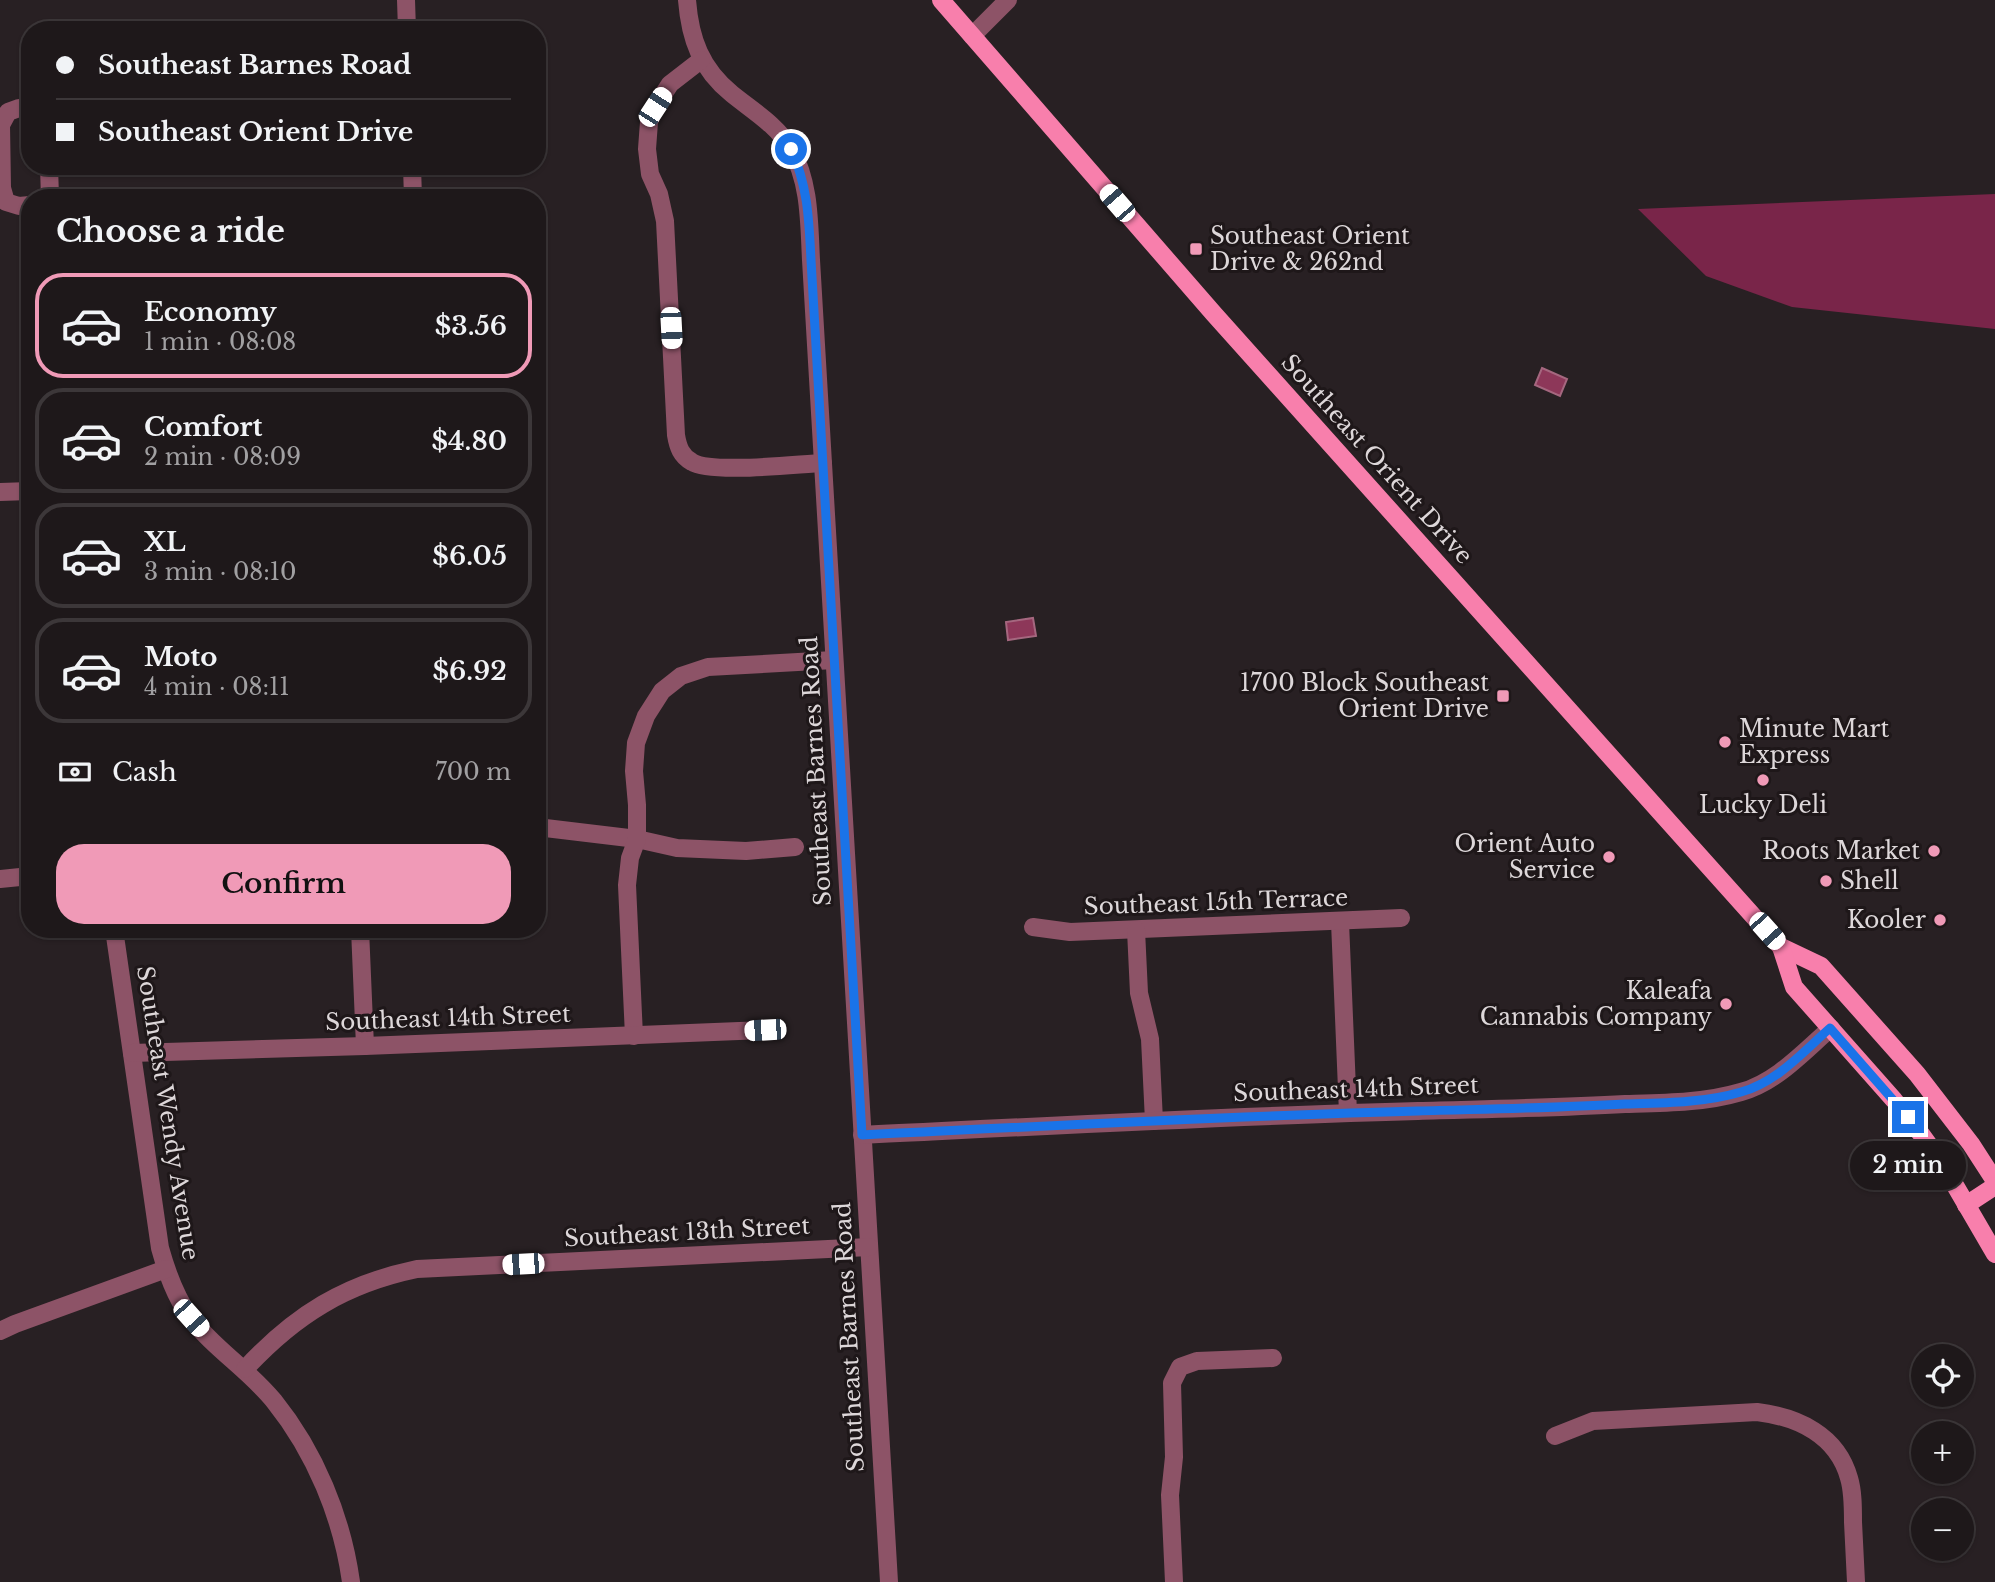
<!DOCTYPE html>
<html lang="en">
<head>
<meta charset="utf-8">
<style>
	body { margin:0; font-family:"Libre Baskerville",serif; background:#2b2527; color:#f1f3f6; height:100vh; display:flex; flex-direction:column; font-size:26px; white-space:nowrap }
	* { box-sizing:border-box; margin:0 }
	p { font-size:23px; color:#a1a0a2 }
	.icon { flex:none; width:38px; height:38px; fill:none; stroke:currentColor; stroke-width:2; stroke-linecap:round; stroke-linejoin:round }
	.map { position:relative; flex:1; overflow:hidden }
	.drawer { position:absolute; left:21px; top:189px; width:525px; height:749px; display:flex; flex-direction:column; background:#1e181a; border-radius:28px; box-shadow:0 2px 5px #0004,0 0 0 2px #3c3739 }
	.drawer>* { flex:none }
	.banner { position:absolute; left:21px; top:21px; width:525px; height:154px; border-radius:28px; box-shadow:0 2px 5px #0004,0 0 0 2px #3c3739; display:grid; align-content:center; height:154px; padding:0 35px; background:#1e181a }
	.controls { position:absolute; left:1911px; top:1344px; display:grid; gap:14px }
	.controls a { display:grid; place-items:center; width:63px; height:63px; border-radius:50%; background:#1e181a; box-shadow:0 2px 5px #0004,0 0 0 2px #3c3739; font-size:35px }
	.end { position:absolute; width:32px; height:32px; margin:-16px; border:9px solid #1a73e8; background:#fff; box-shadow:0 0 0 4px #fff }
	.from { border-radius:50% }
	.bubble { position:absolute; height:49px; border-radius:24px; background:#1e181a; box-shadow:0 2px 5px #0004,0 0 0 2px #3c3739; font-size:23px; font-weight:600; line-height:49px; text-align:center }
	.car { position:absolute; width:21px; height:42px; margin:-21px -10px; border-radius:9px; box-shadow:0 0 5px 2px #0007; background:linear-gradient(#fff 24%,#345 0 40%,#fff 0 76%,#345 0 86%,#fff 0) }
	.banner b { display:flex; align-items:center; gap:24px; height:66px; font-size:26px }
	.banner b+b { border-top:2px solid #3c3739 }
	.banner i { width:18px; height:18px; background:#f1f3f6 }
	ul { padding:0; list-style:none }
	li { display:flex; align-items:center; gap:21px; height:105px; margin:0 14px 10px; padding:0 21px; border:4px solid #3c3739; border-radius:28px }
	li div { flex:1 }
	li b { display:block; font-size:26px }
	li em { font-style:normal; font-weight:600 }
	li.active { border-color:#f09ab7 }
	li>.icon { width:63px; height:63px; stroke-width:1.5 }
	h2 { padding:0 35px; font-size:32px; line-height:84px }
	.pay { display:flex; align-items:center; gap:18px; height:77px; padding:0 35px; font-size:26px }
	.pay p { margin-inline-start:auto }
	.cta { display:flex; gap:14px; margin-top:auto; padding:14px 35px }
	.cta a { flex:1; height:80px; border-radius:28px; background:#f09ab7; color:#111; font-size:28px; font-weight:600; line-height:80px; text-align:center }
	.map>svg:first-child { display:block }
	.forest { fill:#792549 }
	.water { fill:#8d3759; stroke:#a5677f; stroke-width:2 }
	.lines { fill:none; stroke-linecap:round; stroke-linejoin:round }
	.minor { stroke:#8d5367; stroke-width:18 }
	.major { stroke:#f87fac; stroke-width:18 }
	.route { stroke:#1a73e8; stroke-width:9 }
	.poi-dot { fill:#f09ab7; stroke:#1e1719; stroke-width:2.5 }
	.labels { text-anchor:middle; stroke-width:6; stroke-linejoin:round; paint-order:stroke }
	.poi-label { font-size:23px; fill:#ddd7d9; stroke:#1e1719; text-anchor:end }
	.street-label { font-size:23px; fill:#ddd7d9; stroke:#1e1719 }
</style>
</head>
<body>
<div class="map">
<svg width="1995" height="1582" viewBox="0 0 1995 1582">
	<rect width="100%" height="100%" fill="#282023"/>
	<path class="forest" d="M1995 194V329L1792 307 1706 276 1638 209Z"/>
	<g class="water">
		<path d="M1542 368 1567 379 1560 396 1535 385Z"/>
		<path d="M1033 618 1036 636 1008 640 1006 622Z"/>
	</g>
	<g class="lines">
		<g class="minor">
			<path d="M406 0 407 30"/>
			<path d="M687 0C690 39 701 69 732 94 753 111 777 125 791 149 810 183 809 222 811 260L889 1582"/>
			<path d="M972 36 1008 0"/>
			<path d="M701 60 670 84 655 107 649 122 647 149 650 174 659 194 665 221 676 435C678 447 681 456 692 462 711 474 797 464 823 463"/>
			<path d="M30 109 19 108 8 112 1 125 2 188 6 202 19 206 30 205"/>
			<path d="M49 166 50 198"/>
			<path d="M412 166 413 198"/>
			<path d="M0 492 30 491"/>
			<path d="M537 827 637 839 677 848 746 851 795 847"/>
			<path d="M0 879 30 876"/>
			<path d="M1340 922 1348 1113"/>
			<path d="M1033 927 1070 932 1401 918"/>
			<path d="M114 929 160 1248C167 1273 175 1296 190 1317 213 1348 249 1370 274 1401 315 1452 342 1517 351 1582"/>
			<path d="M360 929 365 1046"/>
			<path d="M1136 930 1139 993 1150 1039 1154 1121"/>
			<path d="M634 1036 627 885 630 858 637 839V805L634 771 636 743 646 716 662 691 681 676 708 667 834 660"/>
			<path d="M132 1053 365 1046 765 1030"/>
			<path d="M862 1135C1047 1126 1233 1116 1418 1111 1487 1109 1556 1108 1625 1104 1663 1103 1704 1103 1741 1092 1777 1082 1803 1052 1831 1028"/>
			<path d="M0 1331 15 1324 166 1269"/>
			<path d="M245 1369C295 1315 345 1284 417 1269L869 1247"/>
			<path d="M1555 1436 1593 1421 1757 1412C1798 1417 1837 1435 1849 1478 1853 1491 1853 1507 1853 1522 1854 1542 1855 1562 1856 1582"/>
			<path d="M1174 1582 1170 1495 1174 1457 1172 1383 1180 1367 1197 1361 1273 1358"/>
		</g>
		<g class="major">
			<path d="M941 0 1214 314 1781 947 1821 966 1917 1074 1971 1144 1995 1181"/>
			<path d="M1781 947 1794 987 1894 1100 1921 1134 1942 1163 1995 1254"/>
			<path d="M1966 1205 1995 1186"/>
		</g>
	</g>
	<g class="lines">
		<path class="route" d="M791 149C808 186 809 220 811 260L862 1135C1047 1126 1233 1116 1418 1111 1487 1109 1556 1108 1625 1104 1663 1103 1704 1103 1741 1092 1777 1082 1803 1052 1830 1028L1908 1117"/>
	</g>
	<g class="poi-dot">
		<rect x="1189" y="242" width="14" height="14" rx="3.5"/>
		<rect x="1496" y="689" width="14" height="14" rx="3.5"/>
		<circle cx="1725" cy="742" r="7"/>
		<circle cx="1763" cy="780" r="7"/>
		<circle cx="1934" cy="851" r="7"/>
		<circle cx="1609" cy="857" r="7"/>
		<circle cx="1826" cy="881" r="7"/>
		<circle cx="1940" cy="920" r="7"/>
		<circle cx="1726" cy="1004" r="7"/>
	</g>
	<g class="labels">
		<g class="poi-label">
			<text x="1210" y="244" text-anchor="start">Southeast Orient<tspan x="1210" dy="26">Drive &amp; 262nd</tspan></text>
			<text x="1489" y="691">1700 Block Southeast<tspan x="1489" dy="26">Orient Drive</tspan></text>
			<text x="1739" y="737" text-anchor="start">Minute Mart<tspan x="1739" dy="26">Express</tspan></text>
			<text x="1763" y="813" text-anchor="middle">Lucky Deli</text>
			<text x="1595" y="852">Orient Auto<tspan x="1595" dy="26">Service</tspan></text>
			<text x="1920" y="859">Roots Market</text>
			<text x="1840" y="889" text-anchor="start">Shell</text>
			<text x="1926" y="928">Kooler</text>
			<text x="1712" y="999">Kaleafa<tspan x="1712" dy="26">Cannabis Company</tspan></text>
		</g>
		<g class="street-label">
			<text transform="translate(1377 459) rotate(48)" y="8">Southeast Orient Drive</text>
			<text transform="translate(816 771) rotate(-93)" y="8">Southeast Barnes Road</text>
			<text transform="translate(1216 902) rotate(-2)" y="8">Southeast 15th Terrace</text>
			<text transform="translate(448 1018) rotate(-2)" y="8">Southeast 14th Street</text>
			<text transform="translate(1356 1089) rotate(-2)" y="8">Southeast 14th Street</text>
			<text transform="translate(168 1113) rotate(81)" y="8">Southeast Wendy Avenue</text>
			<text transform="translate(687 1232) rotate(-3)" y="8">Southeast 13th Street</text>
			<text transform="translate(849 1337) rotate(-93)" y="8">Southeast Barnes Road</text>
		</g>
	</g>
</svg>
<div class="controls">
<a><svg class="icon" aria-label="locate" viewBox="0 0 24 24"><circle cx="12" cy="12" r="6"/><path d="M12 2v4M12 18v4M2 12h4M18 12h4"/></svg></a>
<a>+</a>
<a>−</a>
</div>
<i class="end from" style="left:791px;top:149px"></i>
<i class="end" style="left:1908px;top:1117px"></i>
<div class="bubble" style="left:1850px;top:1141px;width:116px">2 min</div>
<i class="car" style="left:655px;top:107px;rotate:33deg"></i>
<i class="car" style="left:1117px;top:203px;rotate:319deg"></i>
<i class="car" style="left:671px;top:328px;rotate:177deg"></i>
<i class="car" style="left:1767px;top:931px;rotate:138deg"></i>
<i class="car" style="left:765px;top:1030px;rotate:267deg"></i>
<i class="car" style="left:523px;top:1264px;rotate:267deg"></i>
<i class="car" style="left:191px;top:1318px;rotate:138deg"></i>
<div class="banner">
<b><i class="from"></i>Southeast Barnes Road</b>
<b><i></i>Southeast Orient Drive</b>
</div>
<section class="drawer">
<h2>Choose a ride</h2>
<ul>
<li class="active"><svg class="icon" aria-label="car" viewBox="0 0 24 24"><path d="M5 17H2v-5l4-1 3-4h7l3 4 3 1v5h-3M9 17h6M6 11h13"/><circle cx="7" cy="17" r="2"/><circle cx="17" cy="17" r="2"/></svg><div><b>Economy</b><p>1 min · 08:08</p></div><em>$3.56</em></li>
<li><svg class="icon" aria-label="car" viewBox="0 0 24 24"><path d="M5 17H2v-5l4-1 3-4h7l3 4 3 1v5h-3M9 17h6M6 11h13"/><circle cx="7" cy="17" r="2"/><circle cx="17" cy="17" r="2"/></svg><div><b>Comfort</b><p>2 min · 08:09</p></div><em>$4.80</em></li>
<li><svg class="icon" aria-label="car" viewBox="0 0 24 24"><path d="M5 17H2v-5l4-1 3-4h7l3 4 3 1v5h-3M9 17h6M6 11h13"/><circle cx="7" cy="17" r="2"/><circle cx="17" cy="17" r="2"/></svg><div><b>XL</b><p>3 min · 08:10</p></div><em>$6.05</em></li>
<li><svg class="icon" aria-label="car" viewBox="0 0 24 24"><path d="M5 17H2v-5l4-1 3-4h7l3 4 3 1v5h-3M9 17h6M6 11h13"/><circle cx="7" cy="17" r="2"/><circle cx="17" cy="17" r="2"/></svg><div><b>Moto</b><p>4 min · 08:11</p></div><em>$6.92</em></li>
</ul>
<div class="pay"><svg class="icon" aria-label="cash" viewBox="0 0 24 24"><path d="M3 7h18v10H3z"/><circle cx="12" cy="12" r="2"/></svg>Cash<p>700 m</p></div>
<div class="cta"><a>Confirm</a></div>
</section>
</div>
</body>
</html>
